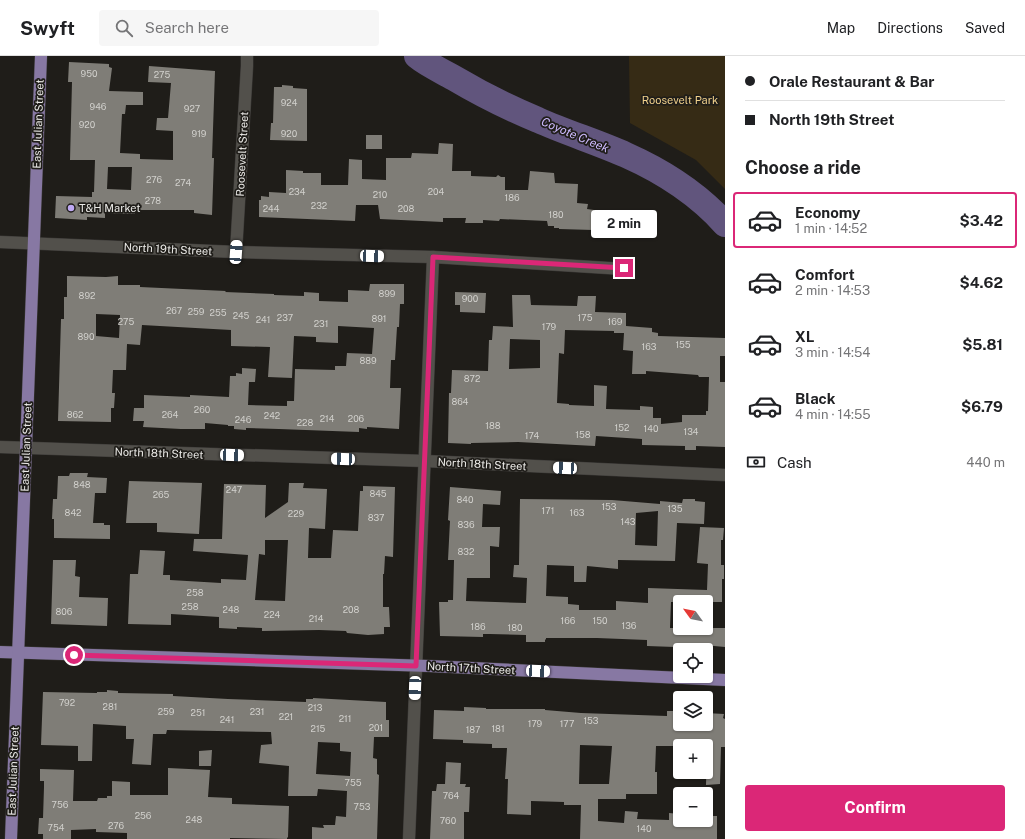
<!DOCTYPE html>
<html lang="en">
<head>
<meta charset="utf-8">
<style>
	body { margin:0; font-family:"Public Sans",sans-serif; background:#f6f6f6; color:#202124; height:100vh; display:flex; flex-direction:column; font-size:15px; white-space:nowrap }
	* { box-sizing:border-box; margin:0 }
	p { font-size:13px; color:#757577 }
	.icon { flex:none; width:22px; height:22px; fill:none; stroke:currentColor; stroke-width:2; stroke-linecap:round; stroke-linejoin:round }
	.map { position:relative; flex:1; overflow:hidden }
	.drawer { display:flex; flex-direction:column; background:#fff; width:300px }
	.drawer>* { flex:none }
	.hud { display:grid; align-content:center; height:88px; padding:0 20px; background:#fff }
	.needle { width:26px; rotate:303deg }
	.buttons { position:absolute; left:673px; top:539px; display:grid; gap:8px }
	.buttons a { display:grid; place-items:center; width:40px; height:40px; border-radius:4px; background:#fff; box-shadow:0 1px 3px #0004; font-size:20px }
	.end { position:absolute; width:18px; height:18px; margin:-9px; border:5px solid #db2777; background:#fff; box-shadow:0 0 0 2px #fff }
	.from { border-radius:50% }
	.bubble { position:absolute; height:28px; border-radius:4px; background:#fff; box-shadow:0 1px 3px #0004; font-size:13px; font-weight:700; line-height:28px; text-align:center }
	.car { position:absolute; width:12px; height:24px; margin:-12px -6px; border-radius:5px; box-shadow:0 0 3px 1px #0007; background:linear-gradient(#fff 24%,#345 0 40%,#fff 0 76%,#345 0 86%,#fff 0) }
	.hud b { display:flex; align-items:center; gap:14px; height:38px; font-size:15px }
	.hud b+b { border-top:1px solid #e0e0e0 }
	.hud i { width:10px; height:10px; background:#202124 }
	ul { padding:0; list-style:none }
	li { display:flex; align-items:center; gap:12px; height:56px; margin:0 8px 6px; padding:0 12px; border:2px solid transparent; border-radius:4px }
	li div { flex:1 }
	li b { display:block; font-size:15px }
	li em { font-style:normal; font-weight:700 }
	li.active { border-color:#db2777 }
	li>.icon { width:36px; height:36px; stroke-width:1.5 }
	h2 { padding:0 20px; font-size:18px; line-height:48px }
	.pay { display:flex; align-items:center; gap:10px; height:44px; padding:0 20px; font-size:15px }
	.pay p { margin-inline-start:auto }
	.cta { display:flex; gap:8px; margin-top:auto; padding:8px 20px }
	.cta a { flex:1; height:46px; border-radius:4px; background:#db2777; color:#fff; font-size:16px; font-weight:700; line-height:46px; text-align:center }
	header { display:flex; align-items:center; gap:24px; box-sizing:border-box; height:56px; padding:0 20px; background:#fff; border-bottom:1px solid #e0e0e0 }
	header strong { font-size:19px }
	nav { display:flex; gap:22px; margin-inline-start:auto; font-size:14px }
	.search { width:280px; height:36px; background:#f6f6f6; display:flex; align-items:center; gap:10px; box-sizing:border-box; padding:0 14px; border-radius:4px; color:#757577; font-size:15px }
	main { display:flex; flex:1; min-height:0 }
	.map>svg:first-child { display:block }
	.green { fill:#362b15 }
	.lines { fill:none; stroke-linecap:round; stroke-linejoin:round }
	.river { stroke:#61557d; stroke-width:26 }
	.building { fill:#7f7d77; fill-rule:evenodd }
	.minor-casing { stroke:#3b3937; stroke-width:13 }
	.major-casing { stroke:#3b3937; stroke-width:13 }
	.minor { stroke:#52504b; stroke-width:12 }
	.major { stroke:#8778a3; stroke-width:12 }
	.route { stroke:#db2777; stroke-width:5 }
	.poi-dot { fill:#bfa9f4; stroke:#1f1d19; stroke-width:1.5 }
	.labels { text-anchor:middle; stroke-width:3.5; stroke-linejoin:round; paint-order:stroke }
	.number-label { font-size:9px; fill:#d1d0cc }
	.park-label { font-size:11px; fill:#f1d18c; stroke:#1f1d19 }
	.street-label { font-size:11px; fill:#ecebe8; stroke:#1f1d19 }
	.poi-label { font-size:11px; fill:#ecebe8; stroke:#1f1d19; text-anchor:start }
	.water-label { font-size:12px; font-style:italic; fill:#cab7fa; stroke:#1f1d19 }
</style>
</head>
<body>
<header>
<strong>Swyft</strong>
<div class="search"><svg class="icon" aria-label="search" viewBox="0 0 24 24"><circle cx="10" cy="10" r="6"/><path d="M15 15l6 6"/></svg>Search here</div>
<nav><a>Map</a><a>Directions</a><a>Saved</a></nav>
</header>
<main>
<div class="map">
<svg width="725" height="783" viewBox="0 0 725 783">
	<rect width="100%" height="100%" fill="#1f1d19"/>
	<path class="green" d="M629 0H725V133L696 104 630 67Z"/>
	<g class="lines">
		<path class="river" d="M417 0C428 9 442 15 454 22 481 38 509 52 538 64 567 77 597 86 626 99 662 115 698 138 725 168"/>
	</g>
	<g class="building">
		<path d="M69 6 109 8V11L112 12 109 35 143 36V49H126L125 58H122L120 97 140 98V103L173 104V75L156 74 157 62H168L171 27 148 26 149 10 215 15 212 102H214L212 159 194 157V154H135V158L105 157V162L87 161V164L55 162 56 140 92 141V136H94L95 104H70L72 26H68ZM108 111H132L131 134 107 133Z"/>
		<path d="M282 29 293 30V32L307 33V85L270 84 271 67H273L274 31H282Z"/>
		<rect x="366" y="79" width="16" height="14"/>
		<path d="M439 87 453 88 452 115H471V120L496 121 498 119 501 121H505V134H528L530 115 554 117 555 127 578 128 577 147 588 148 587 153 594 154 593 174 559 173V172H554V170H548L547 165 500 163 499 165 483 164V167H465L466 162H443V166L380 163 378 149H356L355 165 259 161V144H261V140L269 141V136L286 137V114L303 115V117H321V129H348L349 103 362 104V123L386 124V102H411L412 97 438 98Z"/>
		<path d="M67 220 106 221 118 220V229H140V231L226 235 225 236 274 238V239L304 240V236L319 237V245L348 246V234L369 235 370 228H404V248H400L399 271H397L395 304H391L390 332H401L399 373 367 371V373L359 372V376L279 373 246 372V374L234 373V370H228V369L205 367V373H181L143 371 144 365H133L134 352H144V339L190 341V339L229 341 230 320H236V317L242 318V312L256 313 255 326H249L248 349 287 350V345H294L295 313 335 314V310H346L347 297 372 298 374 272 338 270V287L316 286V281L294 280 292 322 268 321 270 291 231 290V274L142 269 140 289 127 288 126 314H113L112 337H115L114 352H111V366L58 365 61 263H64V241H67ZM96 258 120 259 119 282 96 280Z"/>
		<path d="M455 236 486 237 485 257 460 256V249H455Z"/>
		<path d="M512 239H530L531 249 577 250 578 240H596L595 256 626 257V270L652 272V276L658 277V280L725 282V300H720V326H725V391L696 390V394H685V390L642 389V383L596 380 595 390 518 386 471 387V388L448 387 449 337H451L452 314 488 315 489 284H492L493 270 513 271ZM565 274 614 275V277H624L623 294 633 295 632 318H646V315L698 319 699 321H709L708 355H706V359H682V366L661 368V362H653V351L640 350V354L606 353 607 330 594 329V350L569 349V348L557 347 559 297 564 298ZM510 283 540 284V312L509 313Z"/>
		<path d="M70 417H88L87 421 107 422 106 437H95L93 467H104V469H110V483L54 482V463H52L53 443H57L58 420H69Z"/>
		<path d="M129 425 202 427 199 478 157 476V467H126Z"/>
		<path d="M289 427H304L303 432 327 433 325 473 309 472 308 502H331L333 474 358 475 360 435H363V430L395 431 393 501 385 500 384 518H383V551H389L390 571H384V578L368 579 347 577 346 575 319 574 262 575V572L237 571V573L219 572V561L171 558V569L128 568 130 518H138L140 494 165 495 163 519H170V524L221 527V523L246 524 248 499 193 495 194 483H222L224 428 266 429 265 462 288 446ZM265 484H288L285 545 255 544 259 498 265 499Z"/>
		<path d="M450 431 501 435 500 449 483 448 482 471H500L499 491 490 490V522H467L466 545 526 547 527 522 513 521 514 509H519L520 443 612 444 660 448V445L682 447 683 443H695V445L705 446 704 468 677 467 675 505 618 504V513L587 510 586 526H574V510L547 509 546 540 568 541V548L579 549V554H616V545L648 547V532L707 534 708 508 697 507 700 471 724 472 723 484H721V509H724V523H722V546H671L670 572H725V591L703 589V592L647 590V584L597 582H546V584L545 583V586H526V579L490 578H483V581L440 580 439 546H448V544H453L454 504H448L450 465 448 464ZM658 455 657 490 635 489 636 457Z"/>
		<path d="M53 504H76L75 520 80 521 79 541 108 542 107 570 51 568Z"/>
		<path d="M107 634 118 635V637L173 638V640L228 643 306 646V643H313V642L386 646V664H389V681H374L373 702 377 703V718L379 719 377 783H312V771L324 772 323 769H335L336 760 346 761 347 735 318 733 317 740H288L289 710 259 707 261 689 272 688 271 676 167 674 166 678H153L151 709 132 708 134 683H126V670L93 668 92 705H78V690L41 689 43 636 97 637V636H107ZM318 686 340 687V695L351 696 350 720 316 718Z"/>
		<path d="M464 651 486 652V653H545V654L581 657 667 660V655H680V668H706V657L724 658 723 662 725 663V691H721L720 728 706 729 707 690H656L655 716H657V738H626V743H598V765L624 767 625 755 638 756 637 763 669 764V757L680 758V764H706V760H717V783H580L581 749H564V746L531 745V759L507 758 508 723H505L507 692H492V688L463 687V684L433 683 434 654 464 655ZM580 689 612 690 609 728H579Z"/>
		<path d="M212 694 211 710H199V695Z"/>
		<path d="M446 706 461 707 460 728H466L465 731H470L469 756H464V783H430L432 735H436L437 728H445Z"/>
		<path d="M168 712 210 714 208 741 232 742V748L289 750 288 781 287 782V783L230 782V783H127V777L96 776V773L71 774V783H43V778H38L39 762H43L44 731V725H40V713L74 714 73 745H97L98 742H107V740H112V725L130 726V739H168Z"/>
	</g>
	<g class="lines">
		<g class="minor-casing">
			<g id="minor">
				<path d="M0 186 236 196 433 201 624 213"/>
				<path d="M236 196 247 10V0"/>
				<path d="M0 391 425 405 725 419"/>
				<path d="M409 783 433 201"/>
			</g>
		</g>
		<g class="major-casing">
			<g id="major">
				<path d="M0 596 429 610 725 624"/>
				<path d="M11 783 41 0"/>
			</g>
		</g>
		<use href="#minor" class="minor"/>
		<use href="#major" class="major"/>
	</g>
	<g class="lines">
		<path class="route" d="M74 599 416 610 433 201 624 212"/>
	</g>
	<circle class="poi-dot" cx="71" cy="152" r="4"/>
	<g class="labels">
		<g class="number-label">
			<text x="89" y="21">950</text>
			<text x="162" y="22">275</text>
			<text x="289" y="50">924</text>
			<text x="98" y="54">946</text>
			<text x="192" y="56">927</text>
			<text x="87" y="72">920</text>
			<text x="199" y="81">919</text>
			<text x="289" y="81">920</text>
			<text x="154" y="127">276</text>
			<text x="183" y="130">274</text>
			<text x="297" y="139">234</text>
			<text x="436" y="139">204</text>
			<text x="380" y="142">210</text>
			<text x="512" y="145">186</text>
			<text x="153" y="148">278</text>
			<text x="319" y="153">232</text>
			<text x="271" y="156">244</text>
			<text x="406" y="156">208</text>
			<text x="556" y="162">180</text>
			<text x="387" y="241">899</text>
			<text x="87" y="243">892</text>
			<text x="470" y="246">900</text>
			<text x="174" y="258">267</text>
			<text x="196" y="259">259</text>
			<text x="218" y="260">255</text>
			<text x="241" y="263">245</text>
			<text x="285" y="265">237</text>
			<text x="585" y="265">175</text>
			<text x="379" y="266">891</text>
			<text x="263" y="267">241</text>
			<text x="126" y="269">275</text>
			<text x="615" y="269">169</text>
			<text x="321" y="271">231</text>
			<text x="549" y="274">179</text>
			<text x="86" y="284">890</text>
			<text x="683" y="292">155</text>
			<text x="649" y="294">163</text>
			<text x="368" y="308">889</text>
			<text x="472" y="326">872</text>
			<text x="460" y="349">864</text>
			<text x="202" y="357">260</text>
			<text x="75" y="362">862</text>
			<text x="170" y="362">264</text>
			<text x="272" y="363">242</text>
			<text x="327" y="366">214</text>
			<text x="356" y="366">206</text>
			<text x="243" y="367">246</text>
			<text x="305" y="370">228</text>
			<text x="493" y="373">188</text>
			<text x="622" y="375">152</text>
			<text x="651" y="376">140</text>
			<text x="691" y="379">134</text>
			<text x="583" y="382">158</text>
			<text x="532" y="383">174</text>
			<text x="82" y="432">848</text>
			<text x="234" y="437">247</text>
			<text x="378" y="441">845</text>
			<text x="161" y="442">265</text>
			<text x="465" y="447">840</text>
			<text x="609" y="454">153</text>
			<text x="675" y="456">135</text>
			<text x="548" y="458">171</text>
			<text x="73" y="460">842</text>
			<text x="577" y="460">163</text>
			<text x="296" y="461">229</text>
			<text x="376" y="465">837</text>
			<text x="628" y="469">143</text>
			<text x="466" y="472">836</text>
			<text x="466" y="499">832</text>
			<text x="195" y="540">258</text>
			<text x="190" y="554">258</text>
			<text x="231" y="557">248</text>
			<text x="351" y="557">208</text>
			<text x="64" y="559">806</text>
			<text x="272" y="562">224</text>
			<text x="316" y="566">214</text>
			<text x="568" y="568">166</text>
			<text x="600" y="568">150</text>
			<text x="629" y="573">136</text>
			<text x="478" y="574">186</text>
			<text x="515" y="575">180</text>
			<text x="67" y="650">792</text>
			<text x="110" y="654">281</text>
			<text x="315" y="655">213</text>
			<text x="166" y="659">259</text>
			<text x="257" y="659">231</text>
			<text x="198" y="660">251</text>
			<text x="286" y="664">221</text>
			<text x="345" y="666">211</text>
			<text x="227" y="667">241</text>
			<text x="591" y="668">153</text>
			<text x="535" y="671">179</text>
			<text x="567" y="671">177</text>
			<text x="376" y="675">201</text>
			<text x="318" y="676">215</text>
			<text x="498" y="676">181</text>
			<text x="473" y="677">187</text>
			<text x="353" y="730">755</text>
			<text x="451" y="743">764</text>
			<text x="60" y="752">756</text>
			<text x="362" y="754">753</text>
			<text x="143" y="763">256</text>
			<text x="194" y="767">248</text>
			<text x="448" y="768">760</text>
			<text x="116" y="773">276</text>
			<text x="56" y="775">754</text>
			<text x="644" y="776">140</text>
		</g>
		<g class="park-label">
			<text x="680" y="48">Roosevelt Park</text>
		</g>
		<g class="street-label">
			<text transform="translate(38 68) rotate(-88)" y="4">East Julian Street</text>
			<text transform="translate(242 98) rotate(-87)" y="4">Roosevelt Street</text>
			<text transform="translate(168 193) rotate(3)" y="4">North 19th Street</text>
			<text transform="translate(26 391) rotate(-88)" y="4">East Julian Street</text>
			<text transform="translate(159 397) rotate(2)" y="4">North 18th Street</text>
			<text transform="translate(482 408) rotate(3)" y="4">North 18th Street</text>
			<text transform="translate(471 612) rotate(3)" y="4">North 17th Street</text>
			<text transform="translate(13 715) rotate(-88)" y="4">East Julian Street</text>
		</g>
		<g class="poi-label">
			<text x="79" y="156">T&amp;H Market</text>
		</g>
		<g class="water-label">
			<text transform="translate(575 79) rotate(23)" y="4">Coyote Creek</text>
		</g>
	</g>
</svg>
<div class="buttons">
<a><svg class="needle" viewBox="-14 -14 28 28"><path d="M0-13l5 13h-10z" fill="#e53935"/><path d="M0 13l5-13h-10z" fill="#757577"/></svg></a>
<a><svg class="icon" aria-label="locate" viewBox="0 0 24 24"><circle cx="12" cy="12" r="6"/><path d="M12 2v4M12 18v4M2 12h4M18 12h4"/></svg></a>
<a><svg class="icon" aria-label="layers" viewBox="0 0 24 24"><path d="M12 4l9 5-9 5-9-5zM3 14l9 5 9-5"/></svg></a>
<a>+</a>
<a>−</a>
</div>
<i class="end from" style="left:74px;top:599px"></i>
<i class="end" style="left:624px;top:212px"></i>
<div class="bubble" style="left:591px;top:154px;width:66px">2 min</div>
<i class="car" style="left:236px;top:196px;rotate:4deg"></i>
<i class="car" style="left:372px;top:200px;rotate:92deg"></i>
<i class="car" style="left:232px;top:399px;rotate:92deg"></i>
<i class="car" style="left:343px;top:403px;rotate:272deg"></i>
<i class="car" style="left:565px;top:412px;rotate:273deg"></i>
<i class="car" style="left:538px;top:615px;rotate:93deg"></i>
<i class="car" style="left:415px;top:632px;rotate:182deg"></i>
</div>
<section class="drawer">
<div class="hud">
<b><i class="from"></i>Orale Restaurant &amp; Bar</b>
<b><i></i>North 19th Street</b>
</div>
<h2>Choose a ride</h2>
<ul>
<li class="active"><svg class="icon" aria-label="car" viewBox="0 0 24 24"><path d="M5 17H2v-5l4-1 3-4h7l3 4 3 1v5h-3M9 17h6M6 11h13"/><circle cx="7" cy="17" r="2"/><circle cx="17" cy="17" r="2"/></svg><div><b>Economy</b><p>1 min · 14:52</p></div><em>$3.42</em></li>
<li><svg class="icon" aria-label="car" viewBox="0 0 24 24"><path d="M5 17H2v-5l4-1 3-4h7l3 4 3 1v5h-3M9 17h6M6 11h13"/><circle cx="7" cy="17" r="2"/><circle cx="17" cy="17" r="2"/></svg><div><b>Comfort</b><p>2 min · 14:53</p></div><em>$4.62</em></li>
<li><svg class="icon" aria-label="car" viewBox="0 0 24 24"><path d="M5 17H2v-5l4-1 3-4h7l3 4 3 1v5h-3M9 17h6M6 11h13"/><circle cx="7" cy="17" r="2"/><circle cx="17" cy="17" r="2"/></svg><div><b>XL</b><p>3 min · 14:54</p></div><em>$5.81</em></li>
<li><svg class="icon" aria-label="car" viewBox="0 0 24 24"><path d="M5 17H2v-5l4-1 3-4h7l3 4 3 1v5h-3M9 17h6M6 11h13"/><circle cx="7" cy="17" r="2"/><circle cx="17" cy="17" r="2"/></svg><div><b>Black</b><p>4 min · 14:55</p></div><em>$6.79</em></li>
</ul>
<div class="pay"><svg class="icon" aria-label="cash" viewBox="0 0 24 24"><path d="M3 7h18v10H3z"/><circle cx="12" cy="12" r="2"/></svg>Cash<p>440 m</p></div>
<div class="cta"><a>Confirm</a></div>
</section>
</main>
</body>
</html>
